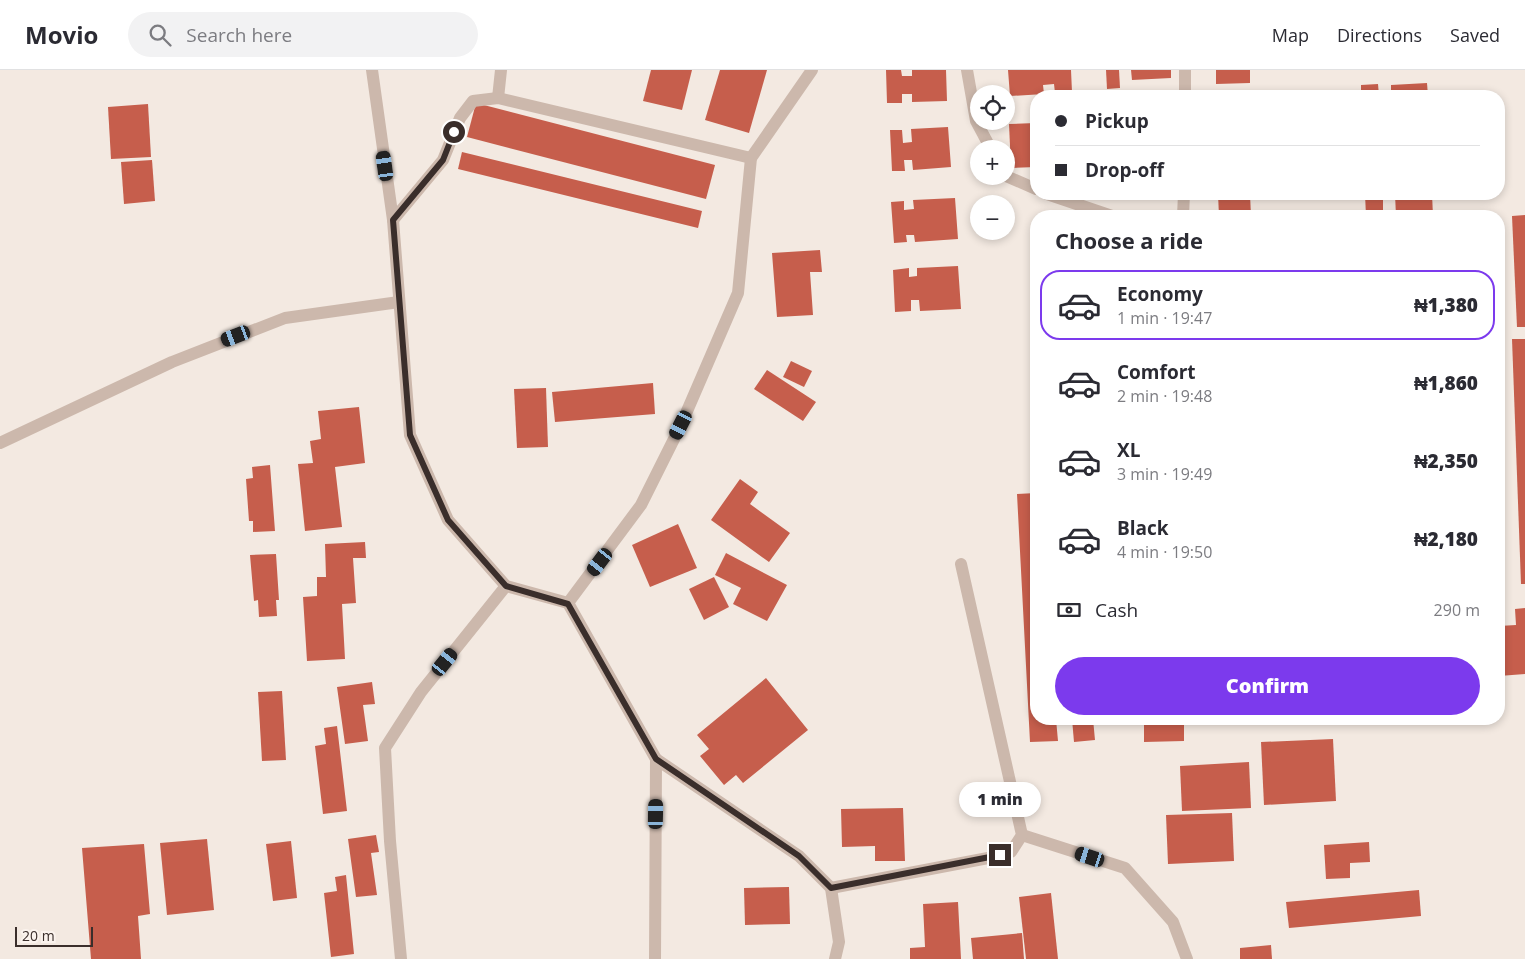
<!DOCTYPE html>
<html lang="en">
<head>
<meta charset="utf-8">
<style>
	body { margin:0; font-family:"Open Sans",sans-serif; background:#f2f2f3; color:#2b2b33; height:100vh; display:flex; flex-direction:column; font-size:19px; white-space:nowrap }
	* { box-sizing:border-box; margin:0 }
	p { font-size:16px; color:#7c7c81 }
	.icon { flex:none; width:28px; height:28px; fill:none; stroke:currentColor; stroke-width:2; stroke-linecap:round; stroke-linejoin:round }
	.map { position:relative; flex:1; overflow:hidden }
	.panel { position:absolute; left:1030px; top:140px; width:475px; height:515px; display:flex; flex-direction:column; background:#fff; border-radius:20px; box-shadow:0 2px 8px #0003 }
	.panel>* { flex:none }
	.hud { position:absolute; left:1030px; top:20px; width:475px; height:110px; border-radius:20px; box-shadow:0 2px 8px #0003; display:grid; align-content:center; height:110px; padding:0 25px; background:#fff }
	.tools { position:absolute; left:970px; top:15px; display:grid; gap:10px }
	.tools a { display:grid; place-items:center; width:45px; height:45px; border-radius:50%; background:#fff; box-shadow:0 2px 8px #0003; font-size:25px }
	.scale { position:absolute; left:15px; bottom:12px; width:78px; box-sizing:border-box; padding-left:5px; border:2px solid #3a2e2b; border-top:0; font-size:14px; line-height:18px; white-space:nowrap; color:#3a2e2b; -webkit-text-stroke:4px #fbf3ee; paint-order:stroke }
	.end { position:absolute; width:22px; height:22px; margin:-11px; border:6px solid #3a2e2b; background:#fff; box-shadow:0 0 0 2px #fff }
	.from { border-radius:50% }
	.bubble { position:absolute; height:35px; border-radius:18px; background:#fff; box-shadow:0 2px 8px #0003; font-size:16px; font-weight:800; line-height:35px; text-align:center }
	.car { position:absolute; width:15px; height:30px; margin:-15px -8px; border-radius:6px; box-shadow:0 0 4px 1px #0007; background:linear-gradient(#222 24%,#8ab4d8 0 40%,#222 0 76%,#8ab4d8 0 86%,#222 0) }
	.hud b { display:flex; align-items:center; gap:18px; height:48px; font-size:19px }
	.hud b+b { border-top:1px solid #e1e1e2 }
	.hud i { width:12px; height:12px; background:#2b2b33 }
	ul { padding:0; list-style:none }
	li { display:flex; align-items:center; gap:15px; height:70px; margin:0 10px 8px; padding:0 15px; border:2px solid transparent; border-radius:20px }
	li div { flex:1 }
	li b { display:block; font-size:19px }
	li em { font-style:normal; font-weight:800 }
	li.selected { border-color:#7c3aed }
	li>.icon { width:45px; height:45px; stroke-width:1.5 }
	h2 { padding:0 25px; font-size:22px; line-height:60px }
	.pay { display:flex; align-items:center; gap:12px; height:55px; padding:0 25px; font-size:19px }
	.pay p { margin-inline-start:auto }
	.cta { display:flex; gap:10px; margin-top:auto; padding:10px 25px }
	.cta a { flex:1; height:58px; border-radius:30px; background:#7c3aed; color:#fff; font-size:20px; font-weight:800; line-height:58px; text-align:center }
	header { display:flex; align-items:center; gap:30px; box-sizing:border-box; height:70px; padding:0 25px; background:#fff; border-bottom:1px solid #e1e1e2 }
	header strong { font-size:24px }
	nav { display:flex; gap:28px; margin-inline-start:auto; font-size:18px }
	.search { width:350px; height:45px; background:#f2f2f3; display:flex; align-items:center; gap:12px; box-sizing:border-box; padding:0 18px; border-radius:28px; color:#7c7c81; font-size:19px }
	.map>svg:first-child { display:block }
	.building { fill:#c65e4c }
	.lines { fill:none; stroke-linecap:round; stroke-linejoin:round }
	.service { stroke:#ccb8ac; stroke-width:12 }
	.minor { stroke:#ccb8ac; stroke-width:12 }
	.route { stroke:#3a2e2b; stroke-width:6 }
</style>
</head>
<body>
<header>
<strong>Movio</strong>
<div class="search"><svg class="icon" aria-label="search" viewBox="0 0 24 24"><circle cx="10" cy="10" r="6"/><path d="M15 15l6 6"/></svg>Search here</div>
<nav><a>Map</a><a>Directions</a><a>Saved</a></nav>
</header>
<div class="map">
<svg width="1525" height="889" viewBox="0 0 1525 889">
	<rect width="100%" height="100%" fill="#f3e9e1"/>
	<g class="building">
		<path d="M651 0H692L682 40 643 31Z"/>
		<path d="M720 0H767L749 63 705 50Z"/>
		<path d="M886 0H901L902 6H912V0H946L947 31 912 32V24H902V33H887Z"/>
		<path d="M1008 0H1071L1072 22 1055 23 1054 14 1043 15 1044 24 1010 26Z"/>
		<path d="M1106 0H1119L1120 18 1107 19Z"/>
		<path d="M1131 0H1171V8L1132 10Z"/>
		<path d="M1216 0H1250V13L1216 14Z"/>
		<path d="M1427 13 1428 26H1391V15Z"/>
		<path d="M1378 14 1379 26H1361V15Z"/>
		<path d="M476 33 715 95 706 129 467 67Z"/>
		<path d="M148 34 151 87 111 89 108 37Z"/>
		<path d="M1036 53V97L1011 98 1009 54Z"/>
		<path d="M948 57 951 97 913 100 912 90H904L905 101H892L890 60H902L903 73 912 72 911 59Z"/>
		<path d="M462 82 702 141 698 158 458 99Z"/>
		<path d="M152 90 155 131 124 134 121 92Z"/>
		<path d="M1218 124H1250L1251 146H1219Z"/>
		<path d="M1365 124H1383V146H1366Z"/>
		<path d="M1395 124H1432L1433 146H1396Z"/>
		<path d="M955 128 958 169 915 172 914 165H906L907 172 894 173 891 132 904 131V140L914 139 913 130Z"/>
		<path d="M1525 145V257H1517L1512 146Z"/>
		<path d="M820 180 822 202H810L813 245 777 247 772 183Z"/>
		<path d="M958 196 961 239 920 241 919 230H911V241L895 242 893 200 909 198V207L917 206V198Z"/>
		<path d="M1512 269H1525V514H1521Z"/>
		<path d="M791 291 812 301 804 317 783 307Z"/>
		<path d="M767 300 816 332 803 351 754 319Z"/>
		<path d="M653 313 655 344 555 352 552 322Z"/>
		<path d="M546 318 548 377 517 378 514 319Z"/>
		<path d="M359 337 365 393 335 397 342 457 305 461 298 394 313 393 310 371 321 369 318 341Z"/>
		<path d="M270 395 275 461 253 462V451H249L246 409 253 408 252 397Z"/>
		<path d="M740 409 758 422 750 434 790 463 769 492 711 450Z"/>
		<path d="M1036 423V649H1056L1058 671 1030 672 1017 424Z"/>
		<path d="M678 454 697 498 650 517 632 475Z"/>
		<path d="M365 472 366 488H353L356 533 342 534 345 589 307 591 303 527 317 526V507H326L325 474Z"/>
		<path d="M726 483 787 515 767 551 733 534 741 518 715 505Z"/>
		<path d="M276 484 279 530H276L277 546 259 547 258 530 254 531 250 485Z"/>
		<path d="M714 507 729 537 704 550 689 519Z"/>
		<path d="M1525 538V604L1499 606V556L1516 555 1515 539Z"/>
		<path d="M766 608 808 660 743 713 736 705 724 715 700 686 709 679 697 665Z"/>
		<path d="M372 612 375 634 363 635 368 671 345 674 337 617Z"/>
		<path d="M282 621 286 690 262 691 258 622Z"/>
		<path d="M1072 649H1093L1095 670 1074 672Z"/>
		<path d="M1144 649H1184V671L1144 672Z"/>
		<path d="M337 656 347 741 323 744 315 676 326 674 324 658Z"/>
		<path d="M1333 669 1336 731 1264 735 1261 672Z"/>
		<path d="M1249 692 1251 738 1182 741 1180 696Z"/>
		<path d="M903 738 905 791H875V776L842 777 841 739Z"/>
		<path d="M1232 743 1234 791 1168 794 1166 745Z"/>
		<path d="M376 765 379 782 371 783 377 825 356 827 348 769Z"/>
		<path d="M207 769 214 840 167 845 160 773Z"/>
		<path d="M291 771 297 828 273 831 266 774Z"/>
		<path d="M1369 772 1370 792 1350 793V808L1326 809 1324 775Z"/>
		<path d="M144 774 150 844 138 846 141 889H91L82 778Z"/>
		<path d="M346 805 354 884 331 887 324 823 337 821 335 807Z"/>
		<path d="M789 817 790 854 745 855 744 818Z"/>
		<path d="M1419 820 1421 846 1289 858 1286 832Z"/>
		<path d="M1051 823 1058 889H1026L1019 827Z"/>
		<path d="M958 832 961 889H910V878L925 877 923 834Z"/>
		<path d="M1022 863 1024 889H973L971 868Z"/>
		<path d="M1271 875 1272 889H1240V878Z"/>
	</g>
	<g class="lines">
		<g class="service">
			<path d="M656 689 799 786 831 818 839 872 835 889"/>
			<path d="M1022 765 1125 798 1173 852 1187 889"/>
			<path d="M831 818 988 788 1011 782 1022 765 961 494"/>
		</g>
		<g class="minor">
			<path d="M372 0 393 150 410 365 448 450 506 516 568 533 656 689 655 889"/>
			<path d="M967 0 976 51 991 79"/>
			<path d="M1185 26V0"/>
			<path d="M498 28 501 0"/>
			<path d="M1006 106 1036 119"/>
			<path d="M1047 124 1112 146"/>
			<path d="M1183 146 1184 124"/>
			<path d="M393 150 443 90 460 48 473 31 498 28 751 88"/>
			<path d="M0 373 172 292 285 248 399 232"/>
			<path d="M568 533 641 435 681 355 738 223 751 88 812 0"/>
			<path d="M401 889 390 771 385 678 421 622 506 516"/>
		</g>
	</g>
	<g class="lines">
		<path class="route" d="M454 62 443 90 393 150 410 365 448 450 506 516 568 534 656 689 799 786 831 818 1000 785"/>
	</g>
</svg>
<div class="tools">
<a><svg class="icon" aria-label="locate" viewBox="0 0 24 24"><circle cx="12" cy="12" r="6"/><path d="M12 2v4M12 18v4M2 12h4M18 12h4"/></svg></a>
<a>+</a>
<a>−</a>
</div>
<div class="scale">20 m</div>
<i class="end from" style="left:454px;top:62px"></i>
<i class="end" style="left:1000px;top:785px"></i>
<div class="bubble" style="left:959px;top:712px;width:82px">1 min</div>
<i class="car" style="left:385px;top:96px;rotate:352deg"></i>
<i class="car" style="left:236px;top:266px;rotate:249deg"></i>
<i class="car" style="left:681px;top:355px;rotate:207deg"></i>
<i class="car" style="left:600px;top:492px;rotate:217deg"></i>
<i class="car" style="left:445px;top:592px;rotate:39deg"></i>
<i class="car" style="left:656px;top:744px;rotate:1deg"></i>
<i class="car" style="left:1090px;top:787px;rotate:288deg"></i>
<div class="hud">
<b><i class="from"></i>Pickup</b>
<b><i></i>Drop-off</b>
</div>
<section class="panel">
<h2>Choose a ride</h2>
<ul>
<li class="selected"><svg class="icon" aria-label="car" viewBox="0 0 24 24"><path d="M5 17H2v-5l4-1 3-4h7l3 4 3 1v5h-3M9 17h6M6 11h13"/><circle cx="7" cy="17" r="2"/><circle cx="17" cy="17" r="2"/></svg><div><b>Economy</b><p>1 min · 19:47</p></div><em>₦1,380</em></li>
<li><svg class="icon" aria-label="car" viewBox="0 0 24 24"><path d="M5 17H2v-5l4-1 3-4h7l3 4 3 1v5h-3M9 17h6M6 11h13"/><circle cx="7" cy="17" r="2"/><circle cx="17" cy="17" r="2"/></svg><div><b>Comfort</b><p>2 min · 19:48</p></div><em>₦1,860</em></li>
<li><svg class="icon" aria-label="car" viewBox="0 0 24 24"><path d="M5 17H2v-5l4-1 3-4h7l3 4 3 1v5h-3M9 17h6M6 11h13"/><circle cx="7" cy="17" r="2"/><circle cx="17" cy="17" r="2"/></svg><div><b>XL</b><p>3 min · 19:49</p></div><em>₦2,350</em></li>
<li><svg class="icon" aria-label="car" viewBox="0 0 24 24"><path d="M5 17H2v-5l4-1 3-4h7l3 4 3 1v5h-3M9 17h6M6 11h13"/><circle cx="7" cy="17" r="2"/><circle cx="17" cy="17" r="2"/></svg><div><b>Black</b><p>4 min · 19:50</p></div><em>₦2,180</em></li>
</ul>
<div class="pay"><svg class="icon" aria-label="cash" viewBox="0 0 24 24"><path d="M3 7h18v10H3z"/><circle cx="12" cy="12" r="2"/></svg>Cash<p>290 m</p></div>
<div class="cta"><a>Confirm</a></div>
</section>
</div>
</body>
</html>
